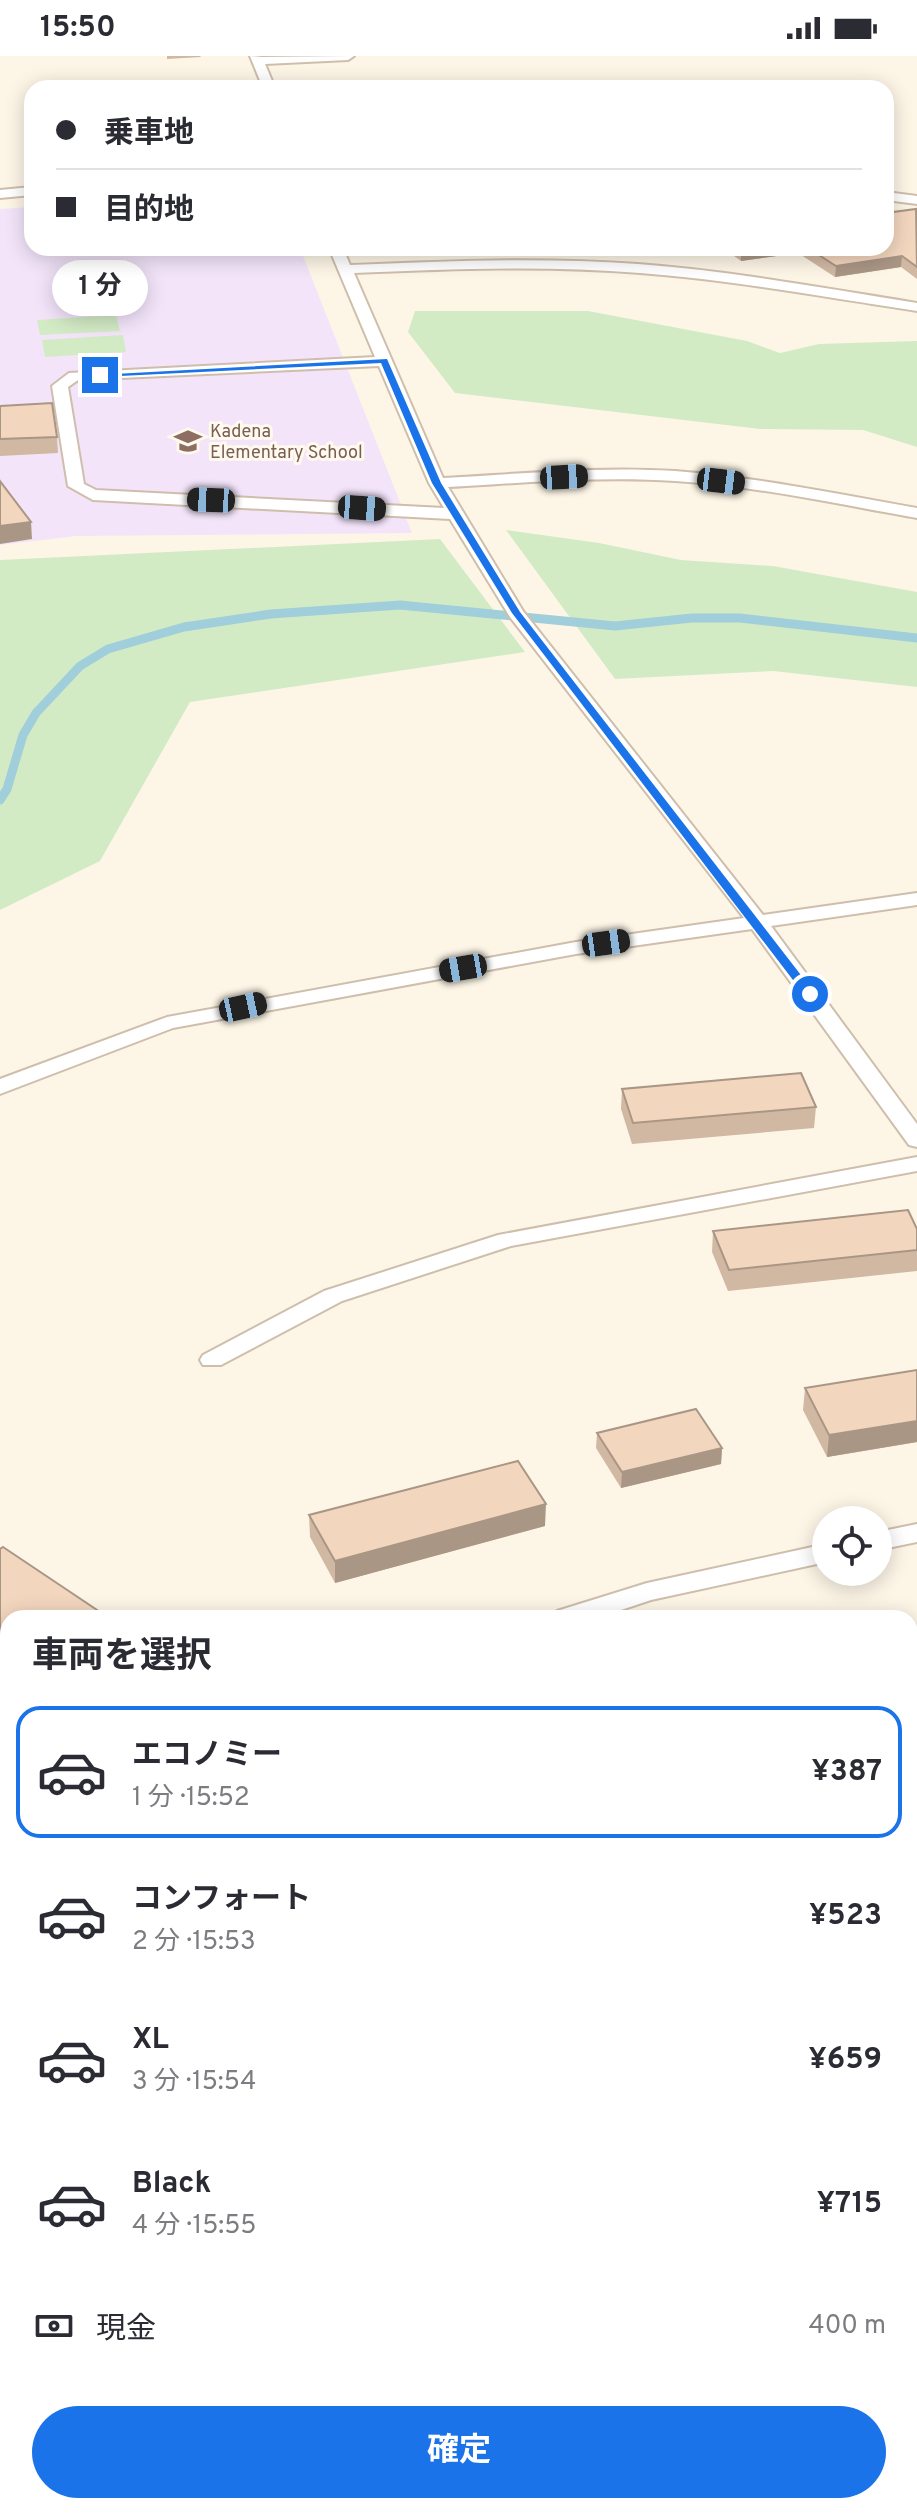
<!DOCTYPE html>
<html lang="ja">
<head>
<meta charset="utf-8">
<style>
	body { margin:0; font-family:Overpass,"Noto Sans JP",sans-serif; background:#f7f7f7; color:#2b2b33; height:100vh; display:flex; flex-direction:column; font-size:30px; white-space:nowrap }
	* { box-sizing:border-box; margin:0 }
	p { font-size:26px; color:#7c7c81 }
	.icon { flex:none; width:44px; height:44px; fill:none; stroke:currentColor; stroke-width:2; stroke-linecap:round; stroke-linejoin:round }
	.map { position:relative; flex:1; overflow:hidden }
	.details { position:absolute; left:0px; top:1554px; width:918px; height:904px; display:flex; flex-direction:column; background:#fff; border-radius:24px 24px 0 0; box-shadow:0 4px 20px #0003 }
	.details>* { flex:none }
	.guide { position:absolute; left:24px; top:24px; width:870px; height:176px; border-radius:24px; box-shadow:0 4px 20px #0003; display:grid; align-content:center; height:176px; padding:0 32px; background:#fff }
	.buttons { position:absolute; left:812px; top:1450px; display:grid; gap:16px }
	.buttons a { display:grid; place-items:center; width:80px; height:80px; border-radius:50%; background:#fff; box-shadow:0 4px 20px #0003; font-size:40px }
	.end { position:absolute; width:36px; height:36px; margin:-18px; border:10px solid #1a73e8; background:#fff; box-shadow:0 0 0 4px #fff }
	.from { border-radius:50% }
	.bubble { position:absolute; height:56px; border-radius:28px; background:#fff; box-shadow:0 4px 20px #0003; font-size:26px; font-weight:700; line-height:56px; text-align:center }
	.car { position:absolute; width:24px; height:48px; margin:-24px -12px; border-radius:10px; box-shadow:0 0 6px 2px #0007; background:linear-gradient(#222 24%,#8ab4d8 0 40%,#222 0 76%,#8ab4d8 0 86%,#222 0) }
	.guide b { display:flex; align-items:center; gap:28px; height:76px; font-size:30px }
	.guide b+b { border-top:2px solid #e1e1e2 }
	.guide i { width:20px; height:20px; background:#2b2b33 }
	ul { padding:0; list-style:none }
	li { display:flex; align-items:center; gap:24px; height:132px; margin:0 16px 12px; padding:0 16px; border:4px solid transparent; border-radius:24px }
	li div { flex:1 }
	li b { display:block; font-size:30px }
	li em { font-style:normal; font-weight:700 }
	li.on { border-color:#1a73e8 }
	li>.icon { width:72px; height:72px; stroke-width:1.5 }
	h2 { padding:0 32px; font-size:36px; line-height:96px }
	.pay { display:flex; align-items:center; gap:20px; height:88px; padding:0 32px; font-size:30px }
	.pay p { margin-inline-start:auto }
	.action { display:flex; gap:16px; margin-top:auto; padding:16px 32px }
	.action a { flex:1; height:92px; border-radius:48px; background:#1a73e8; color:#fff; font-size:32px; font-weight:700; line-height:92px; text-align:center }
	.status { display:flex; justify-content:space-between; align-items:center; height:56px; padding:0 40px; background:#fff; direction:ltr }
	.status svg { height:22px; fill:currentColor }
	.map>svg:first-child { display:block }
	.education { fill:#f3e4fa }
	.green { fill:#d3ebc5 }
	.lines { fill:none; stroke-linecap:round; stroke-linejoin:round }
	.stream { stroke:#a0ceda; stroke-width:9 }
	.lane-casing { stroke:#cfbeac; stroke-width:4 }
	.lane { fill:#fff; fill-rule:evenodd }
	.wall { fill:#d1b8a3 }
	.shaded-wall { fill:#aa9685 }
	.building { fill:#f3d6be; stroke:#aa9685; stroke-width:2 }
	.route { fill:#1a73e8 }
	.labels { text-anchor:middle; stroke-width:6; stroke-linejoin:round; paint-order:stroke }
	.far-education-label { font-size:18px; fill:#785e54; stroke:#fff9ee; text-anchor:start }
</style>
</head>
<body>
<div class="status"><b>15:50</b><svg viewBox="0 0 49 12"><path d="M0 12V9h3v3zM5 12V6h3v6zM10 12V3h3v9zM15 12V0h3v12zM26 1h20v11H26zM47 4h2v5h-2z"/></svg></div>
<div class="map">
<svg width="917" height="2458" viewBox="0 0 917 2458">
	<rect width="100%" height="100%" fill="#fdf6e7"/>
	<path class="education" d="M32 151V192H300L412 477 76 480 0 489V153Z"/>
	<g class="green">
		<path d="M415 255H588L747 285 780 297 819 288 917 285V391L863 374 760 373 455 337 408 276Z"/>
		<path d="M116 259 120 275 40 279 37 264Z"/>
		<path d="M123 279 126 296 45 301 42 284Z"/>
		<path d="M506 474 599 487 681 504 773 510 917 536V631L773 615 615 623Z"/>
		<path d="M440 483 525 596 190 646 100 805 0 854V504Z"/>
		<path d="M8 2230V2325L0 2330V2235Z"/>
		<path d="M910 2287 917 2290V2458H630L626 2450H910Z"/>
	</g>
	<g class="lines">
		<path class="stream" d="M0 744 7 733 23 679 36 657 80 610 108 593 184 571 271 558 400 549 615 570 692 562H740L917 582"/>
		<g class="lane-casing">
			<g id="lane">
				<path d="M250 0 262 1 354 0 348 4 265 8 275 32H263Z"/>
				<path d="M32 131V139L0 142V134Z"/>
				<path d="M886 136 917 140V148L886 144Z"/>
				<path d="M329 192H343L350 209C446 205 542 201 638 208 732 215 824 232 917 247V255C825 241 733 224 640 217 545 209 449 213 354 217L443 422C520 418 598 410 675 415 756 421 837 438 917 452V462C837 448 756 430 675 425 599 420 523 427 448 431L523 555 763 859 917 837V849L771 870 917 1068V1091L909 1089 752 873 576 898 173 972 0 1038V1023L167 961 576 886 744 862 510 561 450 463 93 444 68 430 52 330 69 317 375 301ZM379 310 429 427 444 452 96 434 84 428 68 331 78 324Z"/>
				<path d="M917 1101V1115L511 1190 342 1245 221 1309H203L200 1304 203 1299 324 1235 498 1179Z"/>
				<path d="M917 1468V1486L878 1494V1476Z"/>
				<path d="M826 1488V1506L651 1544 597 1562H553L557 1555 647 1527Z"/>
				<path d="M0 1741 8 1744V1771L0 1768Z"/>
				<path d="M8 1846V1872L0 1874V1848Z"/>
			</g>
		</g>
		<use href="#lane" class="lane"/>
	</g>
	<g class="wall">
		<path d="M167 0H200L201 1 167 3Z"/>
		<path d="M917 153V223L901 211 835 221 798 197 741 205 723 192H886Z"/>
		<path d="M0 350 57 381 58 397 0 400Z"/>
		<path d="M622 1033 816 1051 814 1072 632 1088 621 1053Z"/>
		<path d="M917 1173V1215L728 1235 712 1196 713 1175Z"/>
		<path d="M917 1314V1386L827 1401 803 1354 805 1332Z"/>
		<path d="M597 1377 722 1392 721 1408 621 1432 596 1392Z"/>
		<path d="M309 1459 545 1470 335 1527 310 1481Z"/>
		<path d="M0 1493 8 1562V1599L0 1594Z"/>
	</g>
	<g class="shaded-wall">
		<path d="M756 192H799L798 197 741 205V194Z"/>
		<path d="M902 200 901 211 835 221 836 210Z"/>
		<path d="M31 466 32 483 0 488V470Z"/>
		<path d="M917 1365V1386L827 1401 829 1379Z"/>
		<path d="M722 1392 721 1408 621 1432 622 1416Z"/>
		<path d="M546 1448 545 1470 335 1527V1505Z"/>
		<path d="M917 1867V1889L910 1891V1869Z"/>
		<path d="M917 2169V2191L910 2193V2171Z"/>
	</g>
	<g class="building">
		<path d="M916 153 917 211 902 200 836 210 808 192H886V157Z"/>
		<path d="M52 347 57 381 0 383V350Z"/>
		<path d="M0 425 31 466 0 470Z"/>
		<path d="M801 1017 816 1051 633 1067 622 1033Z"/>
		<path d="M908 1154 917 1173V1194L729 1214 713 1175Z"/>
		<path d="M917 1314V1365L829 1379 805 1332Z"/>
		<path d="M696 1353 722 1392 622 1416 597 1377Z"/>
		<path d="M518 1405 546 1448 335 1505 309 1459Z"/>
		<path d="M3 1491 109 1562H8V1578L0 1573V1493Z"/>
		<path d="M917 1798V1867L910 1869V1800Z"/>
		<path d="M910 2070 917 2083V2169L910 2171Z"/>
	</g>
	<path class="route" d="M387 303 441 427 520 556 814 936V941H806L512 557 432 427 381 307 100 321 96 319Z"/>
	<defs>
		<g id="school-bare" transform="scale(2.16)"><path d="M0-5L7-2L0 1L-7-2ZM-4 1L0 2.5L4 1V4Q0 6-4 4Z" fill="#8d6e63" stroke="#fff9ee" stroke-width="2.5" paint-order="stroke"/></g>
	</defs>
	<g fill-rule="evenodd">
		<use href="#school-bare" x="188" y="385"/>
	</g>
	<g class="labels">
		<g class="far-education-label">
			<text x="210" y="381">Kadena<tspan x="210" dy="21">Elementary School</tspan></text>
		</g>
	</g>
</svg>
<div class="buttons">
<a><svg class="icon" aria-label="locate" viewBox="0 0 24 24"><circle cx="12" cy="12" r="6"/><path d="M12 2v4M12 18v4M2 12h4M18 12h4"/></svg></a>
</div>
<i class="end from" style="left:810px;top:938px"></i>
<i class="end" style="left:100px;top:319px"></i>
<div class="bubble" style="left:52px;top:204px;width:96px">1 分</div>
<i class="car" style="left:564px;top:421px;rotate:87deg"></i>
<i class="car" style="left:721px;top:425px;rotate:97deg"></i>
<i class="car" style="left:211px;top:444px;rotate:272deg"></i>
<i class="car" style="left:362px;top:452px;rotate:94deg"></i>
<i class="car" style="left:606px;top:887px;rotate:82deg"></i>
<i class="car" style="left:463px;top:912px;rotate:260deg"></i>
<i class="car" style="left:243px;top:951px;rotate:78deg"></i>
<div class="guide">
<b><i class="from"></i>乗車地</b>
<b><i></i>目的地</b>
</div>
<section class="details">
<h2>車両を選択</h2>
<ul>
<li class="on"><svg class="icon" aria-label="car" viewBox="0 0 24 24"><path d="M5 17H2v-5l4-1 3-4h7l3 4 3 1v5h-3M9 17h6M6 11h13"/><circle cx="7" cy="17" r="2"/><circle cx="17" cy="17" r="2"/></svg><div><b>エコノミー</b><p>1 分 · 15:52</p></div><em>¥387</em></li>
<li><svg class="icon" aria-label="car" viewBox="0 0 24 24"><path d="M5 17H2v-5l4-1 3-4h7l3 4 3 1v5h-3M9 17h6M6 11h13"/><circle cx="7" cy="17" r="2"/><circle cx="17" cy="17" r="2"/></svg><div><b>コンフォート</b><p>2 分 · 15:53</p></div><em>¥523</em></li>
<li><svg class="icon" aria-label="car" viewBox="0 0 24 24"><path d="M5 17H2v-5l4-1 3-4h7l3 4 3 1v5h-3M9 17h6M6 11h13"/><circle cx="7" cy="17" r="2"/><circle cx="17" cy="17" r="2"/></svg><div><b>XL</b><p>3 分 · 15:54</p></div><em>¥659</em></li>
<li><svg class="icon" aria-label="car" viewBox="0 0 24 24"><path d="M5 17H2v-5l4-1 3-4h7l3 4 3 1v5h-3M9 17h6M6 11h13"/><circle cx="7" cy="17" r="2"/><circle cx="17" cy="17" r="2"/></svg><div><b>Black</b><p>4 分 · 15:55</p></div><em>¥715</em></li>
</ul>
<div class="pay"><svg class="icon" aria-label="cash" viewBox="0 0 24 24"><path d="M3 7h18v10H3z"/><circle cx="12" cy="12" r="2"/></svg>現金<p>400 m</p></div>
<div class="action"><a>確定</a></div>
</section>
</div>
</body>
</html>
